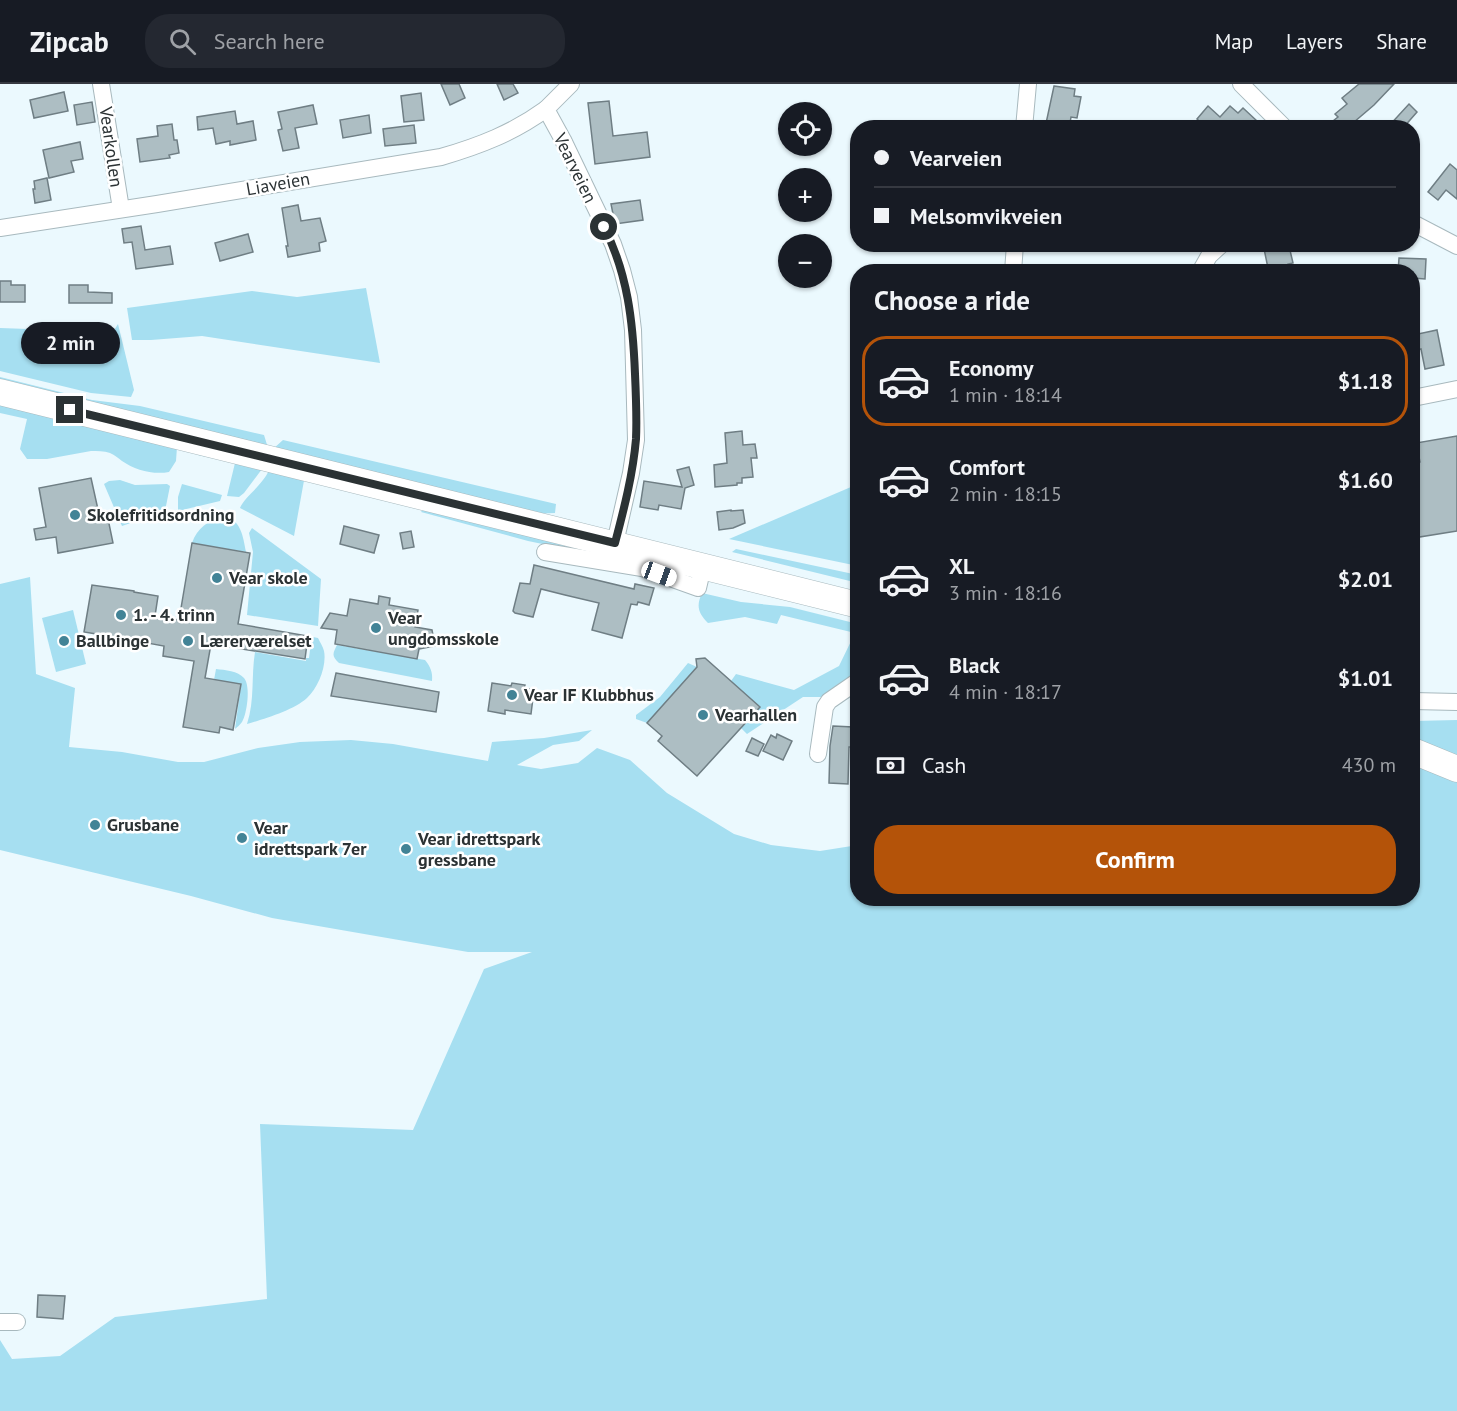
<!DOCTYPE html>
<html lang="en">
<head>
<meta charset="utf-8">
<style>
	body { margin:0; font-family:"PT Sans",sans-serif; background:#242831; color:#f1f3f6; height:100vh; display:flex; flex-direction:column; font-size:22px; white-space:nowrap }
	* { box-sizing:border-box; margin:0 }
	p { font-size:20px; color:#9ea1a6 }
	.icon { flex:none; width:33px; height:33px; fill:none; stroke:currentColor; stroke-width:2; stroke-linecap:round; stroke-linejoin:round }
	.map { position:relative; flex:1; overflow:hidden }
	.drawer { position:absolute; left:850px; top:180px; width:570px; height:642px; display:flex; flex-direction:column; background:#171b24; border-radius:24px; box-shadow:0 2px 4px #0004 }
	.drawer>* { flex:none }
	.top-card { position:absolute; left:850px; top:36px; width:570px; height:132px; border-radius:24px; box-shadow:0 2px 4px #0004; display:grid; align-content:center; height:132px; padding:0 24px; background:#171b24 }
	.buttons { position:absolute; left:778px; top:18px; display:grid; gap:12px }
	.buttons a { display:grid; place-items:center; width:54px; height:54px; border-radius:50%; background:#171b24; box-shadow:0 2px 4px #0004; font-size:30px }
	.end { position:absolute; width:27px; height:27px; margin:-14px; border:8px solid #2b3234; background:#fff; box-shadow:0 0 0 3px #fff }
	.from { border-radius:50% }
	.bubble { position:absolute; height:42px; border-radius:21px; background:#171b24; box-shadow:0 2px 4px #0004; font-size:20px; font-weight:800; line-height:42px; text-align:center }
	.car { position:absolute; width:18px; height:36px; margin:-18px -9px; border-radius:8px; box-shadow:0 0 4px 2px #0007; background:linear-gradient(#fff 24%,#345 0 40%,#fff 0 76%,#345 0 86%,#fff 0) }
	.top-card b { display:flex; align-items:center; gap:21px; height:57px; font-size:22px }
	.top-card b+b { border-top:2px solid #363941 }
	.top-card i { width:15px; height:15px; background:#f1f3f6 }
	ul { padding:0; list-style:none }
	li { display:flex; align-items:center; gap:18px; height:90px; margin:0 12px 9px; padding:0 12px; border:3px solid transparent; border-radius:24px }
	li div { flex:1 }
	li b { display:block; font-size:22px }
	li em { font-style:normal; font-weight:800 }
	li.current { border-color:#b45309 }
	li>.icon { width:54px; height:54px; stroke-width:1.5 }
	h2 { padding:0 24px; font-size:27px; line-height:72px }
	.pay { display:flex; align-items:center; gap:15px; height:66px; padding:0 24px; font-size:22px }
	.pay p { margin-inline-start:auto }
	.primary-button { display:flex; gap:12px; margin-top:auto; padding:12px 24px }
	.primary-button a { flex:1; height:69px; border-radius:24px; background:#b45309; color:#fff; font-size:24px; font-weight:800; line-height:69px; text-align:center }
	header { display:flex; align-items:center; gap:36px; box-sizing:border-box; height:84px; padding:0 30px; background:#171b24; border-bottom:2px solid #363941 }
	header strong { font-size:28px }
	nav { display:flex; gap:33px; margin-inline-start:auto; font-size:21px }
	.search { width:420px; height:54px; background:#242831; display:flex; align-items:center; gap:15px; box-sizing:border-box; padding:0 21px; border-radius:24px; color:#9ea1a6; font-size:22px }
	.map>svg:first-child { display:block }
	.green { fill:#a6dff1 }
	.building { fill:#adbec3; stroke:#6f7e84; stroke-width:1.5 }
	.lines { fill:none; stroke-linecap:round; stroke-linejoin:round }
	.street-casing { stroke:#a8b9be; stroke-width:18 }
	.primary-casing { stroke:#a8b9be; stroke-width:27 }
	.street { stroke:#fff; stroke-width:16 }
	.primary { stroke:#fff; stroke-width:26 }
	.route { stroke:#2b3234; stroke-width:8 }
	.poi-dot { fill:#428396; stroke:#fff; stroke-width:2 }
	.labels { text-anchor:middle; stroke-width:5; stroke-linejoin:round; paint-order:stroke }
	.street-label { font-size:18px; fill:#2b3234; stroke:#fff }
	.poi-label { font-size:18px; font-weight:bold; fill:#2b3234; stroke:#fff; text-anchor:start }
</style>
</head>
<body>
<header>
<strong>Zipcab</strong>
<div class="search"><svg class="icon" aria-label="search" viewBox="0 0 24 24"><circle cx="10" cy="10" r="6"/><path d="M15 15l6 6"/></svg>Search here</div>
<nav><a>Map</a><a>Layers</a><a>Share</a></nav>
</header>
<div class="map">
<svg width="1457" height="1327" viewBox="0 0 1457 1327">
	<rect width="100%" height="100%" fill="#ebf9fe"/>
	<g class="green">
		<path d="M366 204 380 279 202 252 151 256H132L127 224 252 207 297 213Z"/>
		<path d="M118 240 134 306 131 313 91 309 0 287V244L113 248Z"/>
		<path d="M0 293 92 316 140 322 264 351 268 364 273 365 283 356 556 420 555 429 525 430 0 301Z"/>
		<path d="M0 317 177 363 176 377 169 388C153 391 135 386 122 377 118 374 115 371 110 369 104 367 97 367 91 367L47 375H27L20 365 27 335 0 329Z"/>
		<path d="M199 367 305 391 294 452 240 424C244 413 263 401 269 386L262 385 244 409 239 413 227 412 235 379 198 371Z"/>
		<path d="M120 396 135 401 167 400 170 402 166 422 162 428 122 442 104 400 109 397Z"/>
		<path d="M182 400 222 411 220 417 178 427V413Z"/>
		<path d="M858 400V482L729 455Z"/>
		<path d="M426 422 630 478 528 457 421 428Z"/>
		<path d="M223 432C241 435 243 452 246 468L192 459C197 444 208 437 223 432Z"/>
		<path d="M252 444 321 495 318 542 247 531 253 468 249 449Z"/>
		<path d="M736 465 858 491V499L732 468Z"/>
		<path d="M30 493 36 590 75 604 69 663 122 668 178 678H204L258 664 300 658 351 656 393 660 488 677 492 658 544 654 592 646 579 657 553 661 517 681 541 685 578 679 597 664 630 676 667 709 734 750 771 761 820 767 858 761V814H1413V679L1457 695V1327H0V1256L12 1275 60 1272 115 1233 267 1215 260 1040 413 1046 484 885 532 868H468L272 834 191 812 0 766V500Z"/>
		<path d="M702 509 741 518 790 523 858 540V595L821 613H803L747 650 741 644 760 623 731 597 736 590 794 606 839 582 855 549 781 531 777 540 745 533 708 539C698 529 696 522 702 509Z"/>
		<path d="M73 526 86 580 56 588 42 534Z"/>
		<path d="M308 552 318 554C320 558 323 563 324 567 327 582 318 604 307 614 294 626 264 635 247 640 255 616 251 592 255 568L306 577V574H309L311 558 308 557Z"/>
		<path d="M337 561 425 576C430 582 433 588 432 597L339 579C331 572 333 569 337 561Z"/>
		<path d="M688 579 697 583 647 639 636 635V631L660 613Z"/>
		<path d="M216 585C225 586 238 587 244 594 251 602 247 630 242 638 240 641 237 643 235 645L241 601 214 596Z"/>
		<path d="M1457 636V675L1413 659V637Z"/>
	</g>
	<g class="building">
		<path d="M441 0H459L465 14 450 21Z"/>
		<path d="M497 0H513L518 9 504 16Z"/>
		<path d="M1359 0H1394L1374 21 1347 44H1324L1338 33 1335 30 1347 20 1342 14Z"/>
		<path d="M1054 2 1075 5 1074 12 1081 13 1077 34 1071 33 1070 39 1064 38V44H1045Z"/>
		<path d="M64 8 68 27 34 34 30 16Z"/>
		<path d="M421 9 424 36 404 38 401 12Z"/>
		<path d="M609 17 613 52 647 48 650 73 595 80 588 19Z"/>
		<path d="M92 18 95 38 77 41 74 21Z"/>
		<path d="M1409 20 1417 28 1403 44H1387Z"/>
		<path d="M313 21 317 40 295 44 299 64 283 67 278 46 282 45 278 28Z"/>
		<path d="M1208 22 1220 33 1230 22 1238 29 1243 24 1257 37 1251 44H1206L1197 35Z"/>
		<path d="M235 27 237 40 253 37 256 56 230 61V57L216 60 213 44 198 46 197 33Z"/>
		<path d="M369 31 371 49 343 54 340 36Z"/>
		<path d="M172 40 174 56H177L179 69 169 71 170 74 140 78 137 55 158 52 157 42Z"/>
		<path d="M414 41 416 59 385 62 383 45Z"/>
		<path d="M80 58 83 75 71 77 74 88 49 94 43 66Z"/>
		<path d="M1450 80 1457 86V115L1446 106 1438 116 1428 108Z"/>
		<path d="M47 94 51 116 35 119 33 105H35L34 97Z"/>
		<path d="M640 116 643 136 615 140 611 120Z"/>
		<path d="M298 121 301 137 320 134 326 157 319 159 320 167 288 173 286 162H288L282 124Z"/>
		<path d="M141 142 145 166 170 162 173 180 136 185 132 158 124 159 122 145Z"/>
		<path d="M248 150 253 168 220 177 215 159Z"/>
		<path d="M1263 160H1276L1277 164 1289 162 1293 179 1288 180 1289 188H1274L1273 183 1268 184Z"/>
		<path d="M1399 174 1426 175 1425 195 1413 194V188H1398Z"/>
		<path d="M0 197H11V201H25V218H0Z"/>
		<path d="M69 201H88V208L112 209V219H69Z"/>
		<path d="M1437 246 1444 281 1425 285 1421 265 1413 267V251Z"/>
		<path d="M742 347 743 361 755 360 757 374H751L753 393 742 394V399H737V401L715 403 714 381 727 379 725 349Z"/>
		<path d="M1457 352V447L1413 454V380L1420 378 1416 359Z"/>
		<path d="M689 383 694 401 685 404 681 425 659 421 658 426 640 423 644 397 682 403 677 386Z"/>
		<path d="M91 394 99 430H107L113 459 58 469 56 453 36 456 34 445 46 443 39 404Z"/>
		<path d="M731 426V427L743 426 745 439 733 444 719 446 717 428Z"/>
		<path d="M344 442 379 451 374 469 340 460Z"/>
		<path d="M411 447 414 463 403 465 400 449Z"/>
		<path d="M192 459 250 469 238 540 308 552 305 575 211 560 205 594 241 600 233 646 220 643 219 649 183 643 194 577 163 572 164 562 126 555 125 559 108 556V552L84 548 92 501 134 507V508L158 512 155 532 179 536Z"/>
		<path d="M534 481 634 505 635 500 654 504 649 521 638 518 637 521 631 520 622 554 592 546 599 519 565 511 541 505 533 533 515 529 513 527 520 499 530 500Z"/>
		<path d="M379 512 390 514 389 521 418 526 415 543 432 546 435 562 419 565 417 575 335 560 337 546 321 544 330 529 347 532 350 515 378 520Z"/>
		<path d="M705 574 760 623 697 692 658 657 662 652 647 639 697 583 696 575Z"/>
		<path d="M336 589 439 608 436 628 331 612Z"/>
		<path d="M492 599 511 602 512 599 525 601 524 604 534 606 531 630 505 626V630L488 627Z"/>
		<path d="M833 642 853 643 852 663H849L848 700 829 699 830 662Z"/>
		<path d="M777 650 792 657 783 676 763 667 771 651 776 654Z"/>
		<path d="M752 654 764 660 758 672 746 667Z"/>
		<path d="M38 1211 65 1212 63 1235 37 1233Z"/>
	</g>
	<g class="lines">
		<g class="street-casing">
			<g id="street">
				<path d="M101 0 121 125"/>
				<path d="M571 0 546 25 563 56 613 160 622 186 629 213 633 246 636 356 631 389 615 459"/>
				<path d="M1241 0 1285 44"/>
				<path d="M1024 44 1028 0"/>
				<path d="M1413 139 1457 162"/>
				<path d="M0 144 157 120 441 73C479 62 513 49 546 25"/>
				<path d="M1013 188 1015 160"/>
				<path d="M1200 188 1209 172 1222 160"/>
				<path d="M1413 314 1457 305"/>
				<path d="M545 468 642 484 698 504 703 483"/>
				<path d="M1413 617 1457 618"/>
				<path d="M818 670 825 623 829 617 858 597"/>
				<path d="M0 1238H17"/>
			</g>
		</g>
		<g class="primary-casing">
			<g id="primary">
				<path d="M0 308 858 521"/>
				<path d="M1413 667 1457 685"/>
			</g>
		</g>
		<use href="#street" class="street"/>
		<use href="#primary" class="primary"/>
	</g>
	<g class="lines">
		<path class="route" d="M70 326 615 459C624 425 633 390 636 355 637 334 636 312 635 290 633 239 628 190 604 143"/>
	</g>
	<g class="poi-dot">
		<circle cx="75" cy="431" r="6"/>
		<circle cx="217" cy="494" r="6"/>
		<circle cx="121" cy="531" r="6"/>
		<circle cx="376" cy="544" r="6"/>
		<circle cx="64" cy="557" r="6"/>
		<circle cx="188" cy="557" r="6"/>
		<circle cx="512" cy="611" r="6"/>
		<circle cx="703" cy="631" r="6"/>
		<circle cx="95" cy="741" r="6"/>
		<circle cx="242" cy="754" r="6"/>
		<circle cx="406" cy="765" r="6"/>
	</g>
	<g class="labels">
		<g class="street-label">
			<text transform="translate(111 63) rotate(82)" y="6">Vearkollen</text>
			<text transform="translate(575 84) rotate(64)" y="6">Vearveien</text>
			<text transform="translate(278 100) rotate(-10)" y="6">Liaveien</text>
		</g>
		<g class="poi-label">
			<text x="87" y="437">Skolefritidsordning</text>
			<text x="229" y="500">Vear skole</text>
			<text x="133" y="537">1. - 4. trinn</text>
			<text x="388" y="540">Vear<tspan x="388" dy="21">ungdomsskole</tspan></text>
			<text x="76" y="563">Ballbinge</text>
			<text x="200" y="563">Lærerværelset</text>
			<text x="524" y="617">Vear IF Klubbhus</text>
			<text x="715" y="637">Vearhallen</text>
			<text x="107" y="747">Grusbane</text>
			<text x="254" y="750">Vear<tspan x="254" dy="21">idrettspark 7er</tspan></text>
			<text x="418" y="761">Vear idrettspark<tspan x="418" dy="21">gressbane</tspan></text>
		</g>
	</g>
</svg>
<div class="buttons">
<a><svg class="icon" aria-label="locate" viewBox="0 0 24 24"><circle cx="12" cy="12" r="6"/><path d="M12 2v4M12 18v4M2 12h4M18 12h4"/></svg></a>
<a>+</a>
<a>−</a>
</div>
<i class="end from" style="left:604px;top:143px"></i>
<i class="end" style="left:70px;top:326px"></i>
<div class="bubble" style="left:21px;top:238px;width:99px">2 min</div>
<i class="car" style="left:659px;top:490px;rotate:110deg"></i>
<div class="top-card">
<b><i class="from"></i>Vearveien</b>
<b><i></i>Melsomvikveien</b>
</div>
<section class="drawer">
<h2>Choose a ride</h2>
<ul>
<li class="current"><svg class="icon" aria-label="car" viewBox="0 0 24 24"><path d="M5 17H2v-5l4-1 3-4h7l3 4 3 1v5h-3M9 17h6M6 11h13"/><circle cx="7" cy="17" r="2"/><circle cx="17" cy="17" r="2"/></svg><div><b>Economy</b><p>1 min · 18:14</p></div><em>$1.18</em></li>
<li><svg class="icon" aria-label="car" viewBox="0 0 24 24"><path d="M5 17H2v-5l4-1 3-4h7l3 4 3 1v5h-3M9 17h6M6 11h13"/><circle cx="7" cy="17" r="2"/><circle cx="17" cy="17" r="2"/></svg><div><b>Comfort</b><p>2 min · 18:15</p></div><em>$1.60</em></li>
<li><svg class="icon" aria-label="car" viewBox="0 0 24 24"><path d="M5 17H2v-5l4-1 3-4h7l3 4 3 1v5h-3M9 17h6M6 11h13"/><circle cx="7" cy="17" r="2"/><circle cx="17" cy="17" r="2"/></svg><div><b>XL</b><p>3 min · 18:16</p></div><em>$2.01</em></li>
<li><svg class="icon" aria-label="car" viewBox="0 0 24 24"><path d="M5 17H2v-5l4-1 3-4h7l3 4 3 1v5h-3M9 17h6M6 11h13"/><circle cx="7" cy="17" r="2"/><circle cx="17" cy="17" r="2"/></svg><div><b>Black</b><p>4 min · 18:17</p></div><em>$1.01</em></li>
</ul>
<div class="pay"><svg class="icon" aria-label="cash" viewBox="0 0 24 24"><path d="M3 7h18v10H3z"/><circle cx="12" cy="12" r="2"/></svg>Cash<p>430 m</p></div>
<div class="primary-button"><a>Confirm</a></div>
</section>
</div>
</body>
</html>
